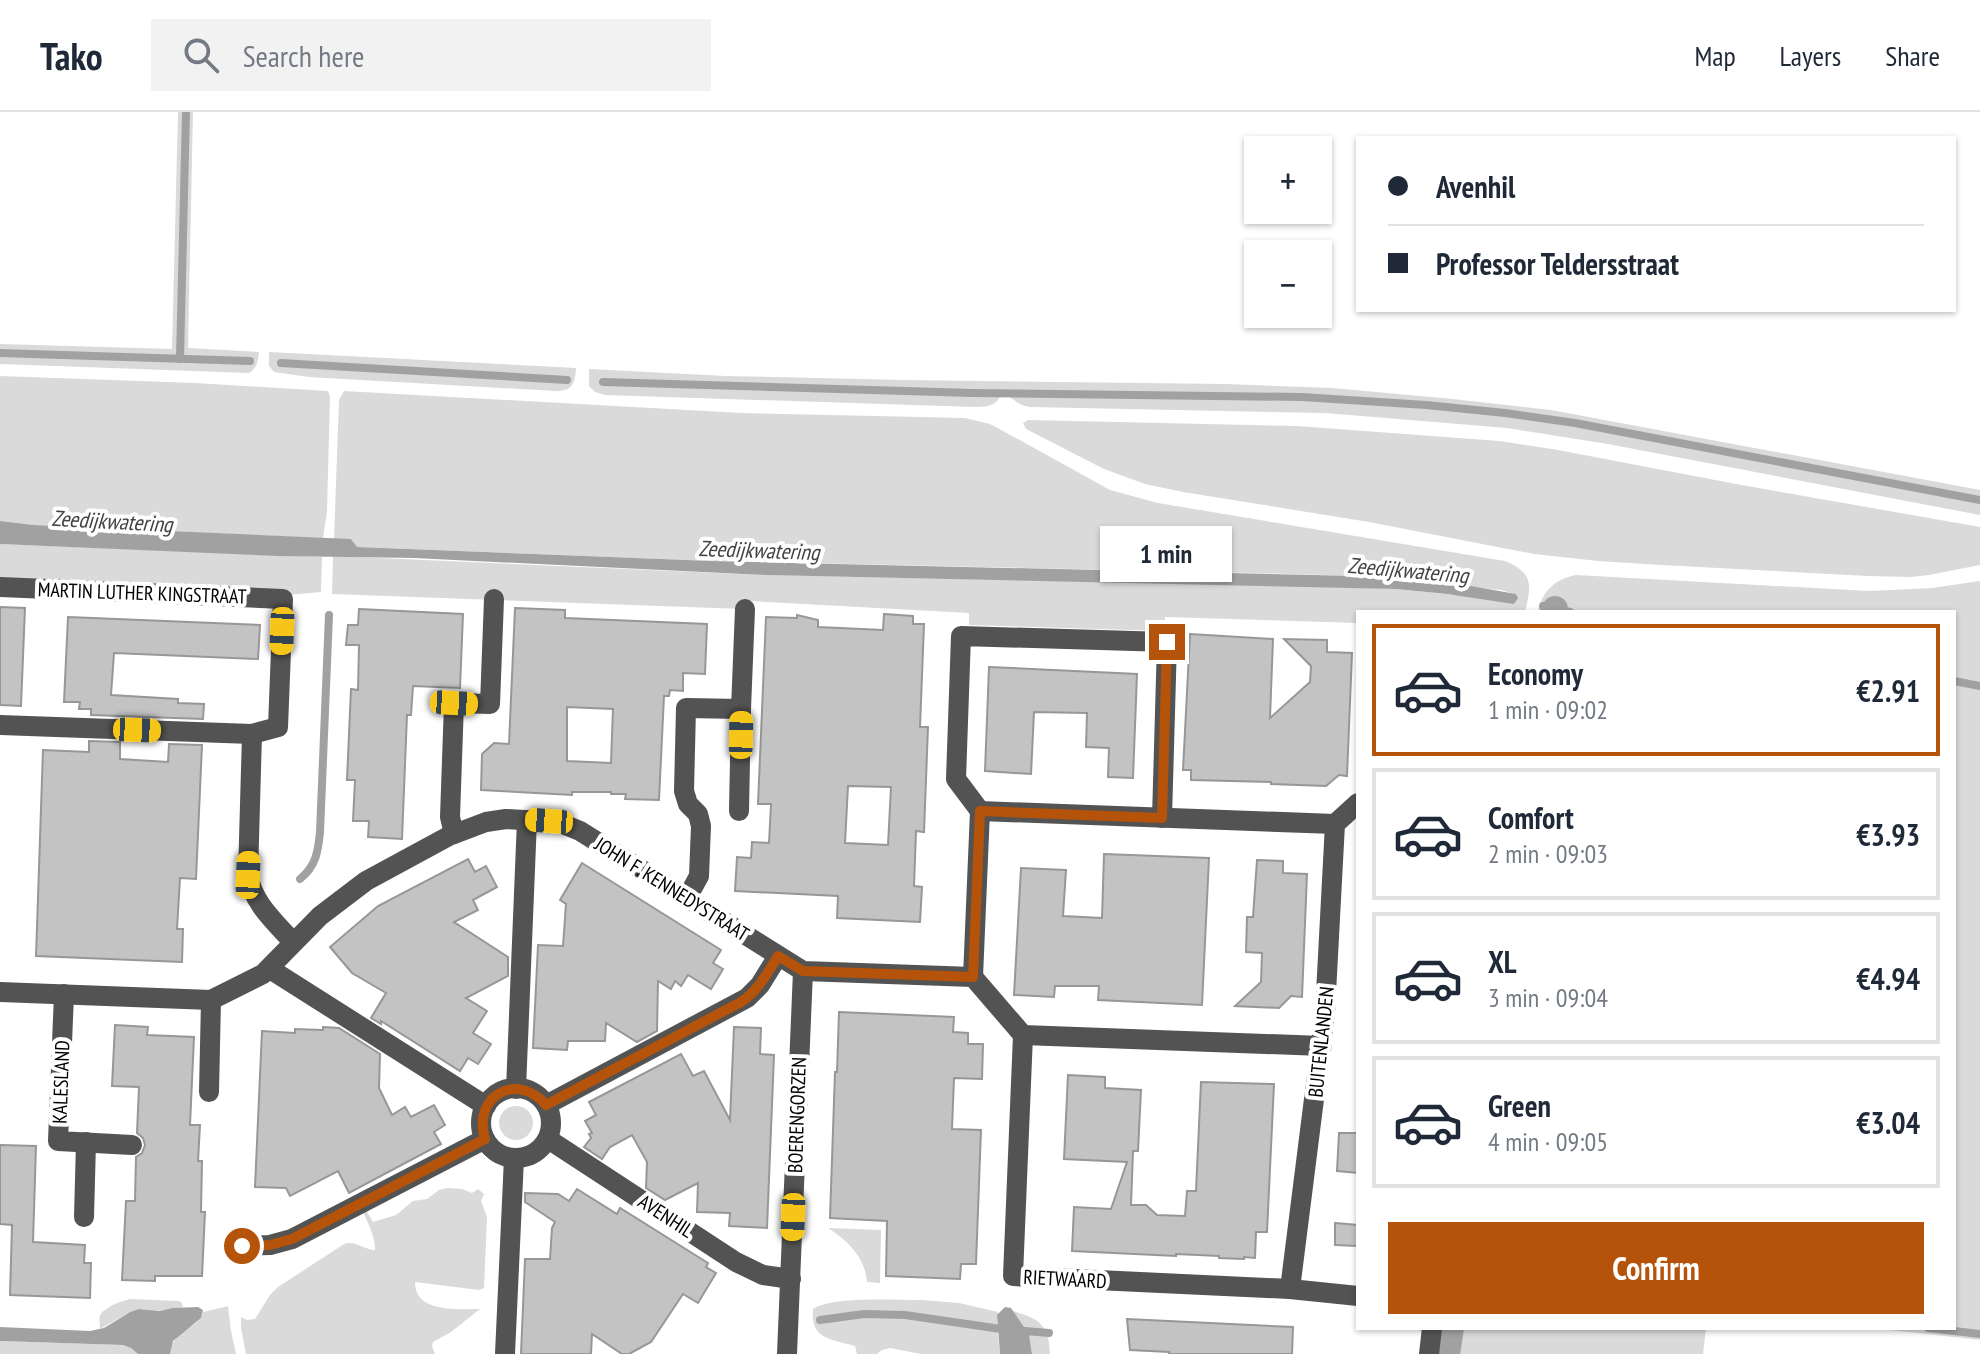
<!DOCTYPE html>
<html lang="en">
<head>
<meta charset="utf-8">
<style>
	body { margin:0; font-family:"PT Sans Narrow",sans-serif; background:#f2f2f3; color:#1f2937; height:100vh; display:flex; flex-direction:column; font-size:30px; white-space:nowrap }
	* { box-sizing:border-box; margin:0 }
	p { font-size:26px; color:#747a83 }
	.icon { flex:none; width:44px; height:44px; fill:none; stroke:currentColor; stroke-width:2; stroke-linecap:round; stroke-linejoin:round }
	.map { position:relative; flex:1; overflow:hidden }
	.side { position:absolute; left:1356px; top:498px; width:600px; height:720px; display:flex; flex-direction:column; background:#fff; border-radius:0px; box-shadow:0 2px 6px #0004 }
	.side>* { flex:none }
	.hud { position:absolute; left:1356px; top:24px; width:600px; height:176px; border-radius:0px; box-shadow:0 2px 6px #0004; display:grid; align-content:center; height:176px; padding:0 32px; background:#fff }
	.fabs { position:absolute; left:1244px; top:24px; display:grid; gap:16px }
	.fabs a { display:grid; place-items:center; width:88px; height:88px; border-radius:0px; background:#fff; box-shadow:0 2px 6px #0004; font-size:40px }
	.end { position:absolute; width:36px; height:36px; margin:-18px; border:10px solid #b45309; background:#fff; box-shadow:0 0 0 4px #fff }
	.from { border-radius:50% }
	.bubble { position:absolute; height:56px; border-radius:0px; background:#fff; box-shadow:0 2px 6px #0004; font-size:26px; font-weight:700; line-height:56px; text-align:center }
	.car { position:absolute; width:24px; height:48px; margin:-24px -12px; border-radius:10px; box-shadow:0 0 6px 2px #0007; background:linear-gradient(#f5c518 24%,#345 0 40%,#f5c518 0 76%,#345 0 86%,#f5c518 0) }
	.hud b { display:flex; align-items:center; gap:28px; height:76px; font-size:30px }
	.hud b+b { border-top:2px solid #e0e1e3 }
	.hud i { width:20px; height:20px; background:#1f2937 }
	ul { padding:14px 0 0; list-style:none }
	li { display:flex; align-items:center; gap:24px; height:132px; margin:0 16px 12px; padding:0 16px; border:4px solid #e0e1e3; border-radius:0px }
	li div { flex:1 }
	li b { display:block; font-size:30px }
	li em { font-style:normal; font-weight:700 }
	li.active { border-color:#b45309 }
	li>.icon { width:72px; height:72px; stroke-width:1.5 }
	.button { display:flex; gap:16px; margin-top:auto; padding:16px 32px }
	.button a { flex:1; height:92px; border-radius:0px; background:#b45309; color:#fff; font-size:32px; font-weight:700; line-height:92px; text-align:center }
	header { display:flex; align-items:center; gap:48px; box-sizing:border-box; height:112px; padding:0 40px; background:#fff; border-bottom:2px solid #e0e1e3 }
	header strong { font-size:38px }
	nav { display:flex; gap:44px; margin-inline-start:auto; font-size:28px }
	.search { width:560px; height:72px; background:#f2f2f3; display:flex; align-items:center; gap:20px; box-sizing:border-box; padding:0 28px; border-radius:0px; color:#747a83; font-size:30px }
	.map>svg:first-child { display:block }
	.green { fill:#dadada }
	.water { fill:#a1a1a1 }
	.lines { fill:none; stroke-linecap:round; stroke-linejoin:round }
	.stream { stroke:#a1a1a1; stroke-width:8 }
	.canal { stroke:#a1a1a1; stroke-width:26 }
	.building { fill:#c3c3c3; stroke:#979797; stroke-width:2; fill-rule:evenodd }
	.minor { stroke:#535353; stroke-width:20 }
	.route { stroke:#b45309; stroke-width:10 }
	.labels { text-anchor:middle; stroke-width:8; stroke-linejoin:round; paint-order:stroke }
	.street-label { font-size:20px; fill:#000; stroke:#fff }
	.water-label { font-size:22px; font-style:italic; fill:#424242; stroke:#fff }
</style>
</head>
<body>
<header>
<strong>Tako</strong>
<div class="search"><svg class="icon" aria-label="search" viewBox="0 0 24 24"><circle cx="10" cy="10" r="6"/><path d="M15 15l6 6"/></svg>Search here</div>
<nav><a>Map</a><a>Layers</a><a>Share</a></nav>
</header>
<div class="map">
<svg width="1980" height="1242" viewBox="0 0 1980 1242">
	<rect width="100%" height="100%" fill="#fff"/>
	<g class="green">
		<path d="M178 0H193L188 236 259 240C258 249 257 256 249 261L0 252V232L172 237Z"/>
		<path d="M269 240 576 256C575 272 572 279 556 279L309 265 274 260 269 254Z"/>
		<path d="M589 257 726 264 904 268 1226 272 1332 276 1453 287 1551 298 1980 378V403L1608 332 1507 316 1325 301 1030 295C1017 294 1012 284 1006 284 998 284 1000 287 995 291 989 295 981 295 975 295L605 283 595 280 589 274Z"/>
		<path d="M0 264 195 271 328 279 330 285 327 399 323 426 34 413 0 409Z"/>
		<path d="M344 279 741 301 965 306 990 312 1005 320 1110 378 1158 391 1505 449C1533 461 1532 472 1525 500H1358V511L1165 505V519L969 513V501L749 489 743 497 332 482 333 445H356L765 463 1308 474 1396 477 1476 485 1517 484 1515 482 1501 478 1356 464 1294 462 712 449 356 435 351 427H334L339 288Z"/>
		<path d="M1028 308 1297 314 1499 329 1558 338 1736 372 1980 415V453L1929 463 1910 465 1868 464 1661 453 1598 449 1534 442 1369 410 1183 380 1145 372 1104 357 1026 317 1023 311Z"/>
		<path d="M0 432 322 445 321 480 286 483 0 471Z"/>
		<path d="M1576 463 1869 479 1932 476 1980 469V1228L1873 1216H1954V500H1538C1542 479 1555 467 1576 463Z"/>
		<circle cx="516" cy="1011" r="17"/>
		<path d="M448 1076 462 1077 472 1081 478 1077 484 1082 481 1089 487 1105 484 1176 479 1178 415 1170C415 1201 456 1197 480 1197L451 1220 433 1230 432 1234 435 1242H246L241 1216V1205L247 1208 255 1207 270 1183 278 1175 344 1132C355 1128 364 1138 375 1138 376 1128 368 1110 363 1100L366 1098 373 1110 396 1103 413 1089 427 1087 439 1078Z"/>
		<path d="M828 1116 881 1118 880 1171 867 1170C865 1145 848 1129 828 1116Z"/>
		<path d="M130 1187 179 1189 182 1191 183 1195 165 1199 139 1197 130 1200 100 1217C100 1214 99 1206 100 1203 105 1195 121 1189 130 1187Z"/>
		<path d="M922 1188 959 1191 998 1200 997 1216 1000 1242H921L890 1236 882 1238 877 1242H857L855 1234C832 1227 810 1228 813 1197 831 1184 898 1188 922 1188Z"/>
		<path d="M228 1194 231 1219 236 1242H170C172 1217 198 1218 203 1200Z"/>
		<path d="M1013 1199C1040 1207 1049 1213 1050 1242H1032L1029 1222Z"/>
		<path d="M1438 1216H1706L1703 1242H1436Z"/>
		<path d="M0 1229 123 1233 131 1236 138 1242H0Z"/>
	</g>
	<g class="water">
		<path d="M0 409 34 413 351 427 357 435 712 449 1356 464 1448 470 1516 482 1518 486 1514 492 1447 482 1396 477 765 463 414 446 278 444 0 432Z"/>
		<path d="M198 1195 203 1198 201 1206 173 1229 170 1242H138L131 1236 123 1233 0 1229V1215L90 1219 104 1216 130 1200 139 1197 160 1199 173 1196Z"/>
		<path d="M1005 1195 1011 1196 1029 1222 1032 1242H1000L997 1203Z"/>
	</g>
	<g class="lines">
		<g class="stream">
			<path d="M0 241 250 249"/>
			<path d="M180 247 186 0"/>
			<path d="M281 251 567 268"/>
			<path d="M603 270 972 281 1302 285 1426 293 1505 301 1575 311 1980 388"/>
			<path d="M1543 494 1570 500"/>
			<path d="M1954 569 1980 574"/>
			<path d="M300 767C316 754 318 740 320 720L329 503"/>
			<path d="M820 1208 864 1202 905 1203 1001 1217 1049 1221"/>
			<path d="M1928 1216 1980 1222"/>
		</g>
		<g class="canal">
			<path d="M1555 500V497"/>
			<path d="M1447 1242 1451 1216"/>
		</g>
	</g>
	<g class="building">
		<path d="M0 495 25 496 21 594 0 593Z"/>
		<path d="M515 496 565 498V506L707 512 705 562 683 561V579L670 578 669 584H664L659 688 625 687 626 682H611V680H572V683L481 678 482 642 494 631 509 632ZM567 595 613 597 611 651 567 649Z"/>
		<path d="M359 497 463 502 460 576 413 574 411 603H407L402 727 368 725 369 709H353L355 668H347L351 577 358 578 359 533H346L348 513H358Z"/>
		<path d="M884 502 913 504V512H924L920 615H928L924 720 916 719 914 774 922 775 920 810 837 806 838 784 735 779 737 745 751 746 752 730 769 731 771 692H758L766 505 797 506V503L818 508V515L883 518ZM848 674 891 675 888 733 845 731Z"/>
		<path d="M68 505 260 513 258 547 114 541 111 583 178 587V591L204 592 203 607 91 603V597H79L80 590H64Z"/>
		<path d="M1190 522 1273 527 1270 606 1310 570 1311 554 1284 527 1327 528V540L1352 541 1347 664 1339 663 1326 674 1271 672V670L1191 668V658H1183Z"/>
		<path d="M989 555 1137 562 1133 666 1108 665 1109 636 1086 635 1087 601 1034 600 1031 662 985 659Z"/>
		<path d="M89 629 120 630V647L168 650 169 632 202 633 196 767 180 766 177 817H183L182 850 36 844 43 638 89 640Z"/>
		<path d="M1104 742 1209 746 1202 893 1098 888 1099 874H1055L1054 885 1014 883 1021 756 1066 758 1063 804 1102 806Z"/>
		<path d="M468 747 475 760 486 754 497 775 473 788 478 798 454 810 508 845V864L466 886 487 899 473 921 491 932 478 952 468 946 460 959 381 909V912L371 906 386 881 352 861 330 835 378 794Z"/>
		<path d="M1257 748 1283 749V761L1307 762 1302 885 1291 884 1279 896 1235 894 1261 870 1262 841 1246 840 1247 805H1253Z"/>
		<path d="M582 751 721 838 713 851 723 857 711 877 688 863 681 874 675 869 671 877 658 869 657 919 637 930 606 911 605 929H568L567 938 533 936 538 833 563 834 566 792 560 788Z"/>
		<path d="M839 900 954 905 953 920 968 921V932H983L982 967 954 966 952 1017 981 1018 976 1152H961L960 1167 886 1164 887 1109 830 1106 835 960H837Z"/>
		<path d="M115 913 148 915 147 923 194 925 190 1013H200L198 1049H202L201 1100H205L202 1164H155V1169L122 1168 126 1089H135L136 1045 142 1041 145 1033 143 1026 137 1021 139 975 112 974Z"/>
		<path d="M323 915 339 916 380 942 379 976 392 1003 405 995 411 1005 434 993 445 1013 434 1020 441 1032 349 1081 338 1059 290 1084 286 1076 255 1075 262 919 295 921V917L323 918Z"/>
		<path d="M734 915 761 916 760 942 774 943 767 1116 729 1114 730 1101 697 1100 698 1071 665 1088 646 1076 647 1050 632 1023 610 1035 602 1047 584 1035 591 1026 589 1022 592 1021 585 1009 596 1003 589 990 681 942 693 964 704 959 730 1008Z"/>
		<path d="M1068 963 1105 965V976L1141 978 1138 1039H1133L1131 1093H1146L1157 1103 1185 1104 1187 1079H1196L1201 970 1274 972 1267 1120H1256L1255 1146 1244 1145V1147L1219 1146V1144L1176 1142V1144L1072 1139 1074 1095 1111 1097 1127 1050 1064 1047Z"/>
		<path d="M1339 1021H1358V1061L1337 1059Z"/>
		<path d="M0 1033 36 1034 33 1130 85 1133 84 1151H91L90 1186 10 1183 12 1113 0 1112Z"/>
		<path d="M577 1077 617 1102 620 1096 708 1151 706 1155 716 1161 698 1191 683 1182 651 1230 629 1242H622L592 1222 591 1242H521L525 1147H550L552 1116 555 1110 525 1090V1081L558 1082 569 1089Z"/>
		<path d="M1335 1111 1358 1113V1134L1335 1133Z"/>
		<path d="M1127 1207 1293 1215 1292 1242H1169V1240L1130 1238Z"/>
	</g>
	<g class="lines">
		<g class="minor">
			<path d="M0 475 283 487 278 615 252 622 0 613"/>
			<path d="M252 622 248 763C253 791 275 810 293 830"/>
			<path d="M739 699 741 597"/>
			<path d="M980 699 1335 712"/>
			<path d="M454 722 450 705 454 591 490 592 494 487"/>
			<path d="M687 786 699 764 701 714 698 702 688 692 684 679 686 596 741 597 745 497"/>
			<path d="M270 857 486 994"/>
			<path d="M973 865 980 699 956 667 961 524 1167 530 1162 706"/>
			<path d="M0 880 211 888 263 862 320 804 366 769 449 724 486 710 506 707 558 710 580 719 803 859 973 865 1023 923 1322 934"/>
			<path d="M64 882 58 1029 132 1033"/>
			<path d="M1023 923 1013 1164 1290 1177 1358 1184"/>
			<circle cx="516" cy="1011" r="35"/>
			<path d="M516 977 527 708"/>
			<path d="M209 980 211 888"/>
			<path d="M546 993 747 886 760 873 778 844"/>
			<path d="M548 1027 736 1150 763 1163 791 1167"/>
			<path d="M84 1105 86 1030"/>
			<path d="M242 1134 270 1133 292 1127 485 1027"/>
			<path d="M1290 1177 1325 900 1335 712 1358 691"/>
			<path d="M505 1242 514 1046"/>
			<path d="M787 1242 803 859"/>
			<path d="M1429 1242 1432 1216"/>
		</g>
	</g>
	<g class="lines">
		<path class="route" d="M242 1134 270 1133 292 1127 485 1027C472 984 517 959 546 993L741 890C758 879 768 860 778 844L803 859 973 865 980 699 1162 706 1167 530"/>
	</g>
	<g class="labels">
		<g class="street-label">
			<text transform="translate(142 481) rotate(2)" y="7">MARTIN LUTHER KINGSTRAAT</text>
			<text transform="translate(672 777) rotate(32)" y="7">JOHN F. KENNEDYSTRAAT</text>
			<text transform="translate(1321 930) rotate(-84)" y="7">BUITENLANDEN</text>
			<text transform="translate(61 970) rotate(-88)" y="7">KALESLAND</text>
			<text transform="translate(797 1003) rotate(-88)" y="7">BOERENGORZEN</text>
			<text transform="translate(666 1104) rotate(33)" y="7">AVENHIL</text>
			<text transform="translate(1065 1167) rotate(3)" y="7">RIETWAARD</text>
		</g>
		<g class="water-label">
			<text transform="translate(112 409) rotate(3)" y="8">Zeedijkwatering</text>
			<text transform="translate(759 438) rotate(2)" y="8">Zeedijkwatering</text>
			<text transform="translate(1408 458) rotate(5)" y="8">Zeedijkwatering</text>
		</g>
	</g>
</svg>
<div class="fabs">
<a>+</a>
<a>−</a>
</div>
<i class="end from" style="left:242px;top:1134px"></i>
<i class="end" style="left:1167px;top:530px"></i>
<div class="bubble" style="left:1100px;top:414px;width:132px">1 min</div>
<i class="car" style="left:282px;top:519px;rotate:182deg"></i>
<i class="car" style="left:454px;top:591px;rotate:93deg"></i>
<i class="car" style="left:137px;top:618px;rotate:92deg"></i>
<i class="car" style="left:741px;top:623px;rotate:1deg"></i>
<i class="car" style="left:549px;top:709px;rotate:274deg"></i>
<i class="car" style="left:248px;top:763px;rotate:2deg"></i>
<i class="car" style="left:793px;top:1105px;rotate:182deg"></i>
<div class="hud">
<b><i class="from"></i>Avenhil</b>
<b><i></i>Professor Teldersstraat</b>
</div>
<section class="side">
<ul>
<li class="active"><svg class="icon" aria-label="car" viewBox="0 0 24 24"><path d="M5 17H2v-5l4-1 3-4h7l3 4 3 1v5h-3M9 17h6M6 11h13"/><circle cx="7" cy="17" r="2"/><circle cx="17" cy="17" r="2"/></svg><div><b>Economy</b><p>1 min · 09:02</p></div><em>€2.91</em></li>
<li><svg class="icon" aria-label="car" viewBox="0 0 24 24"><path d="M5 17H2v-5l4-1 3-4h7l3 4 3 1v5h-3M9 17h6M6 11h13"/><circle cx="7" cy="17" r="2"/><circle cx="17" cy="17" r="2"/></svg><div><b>Comfort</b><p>2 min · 09:03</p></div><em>€3.93</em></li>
<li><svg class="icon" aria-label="car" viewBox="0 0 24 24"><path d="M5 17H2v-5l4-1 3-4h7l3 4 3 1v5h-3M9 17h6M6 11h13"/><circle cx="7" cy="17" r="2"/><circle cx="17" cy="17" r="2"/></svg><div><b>XL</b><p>3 min · 09:04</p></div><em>€4.94</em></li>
<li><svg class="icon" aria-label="car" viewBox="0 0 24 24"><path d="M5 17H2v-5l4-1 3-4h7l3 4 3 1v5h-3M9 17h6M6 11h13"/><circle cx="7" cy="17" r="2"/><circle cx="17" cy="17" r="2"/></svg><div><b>Green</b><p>4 min · 09:05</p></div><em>€3.04</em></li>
</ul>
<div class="button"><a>Confirm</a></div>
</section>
</div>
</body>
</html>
